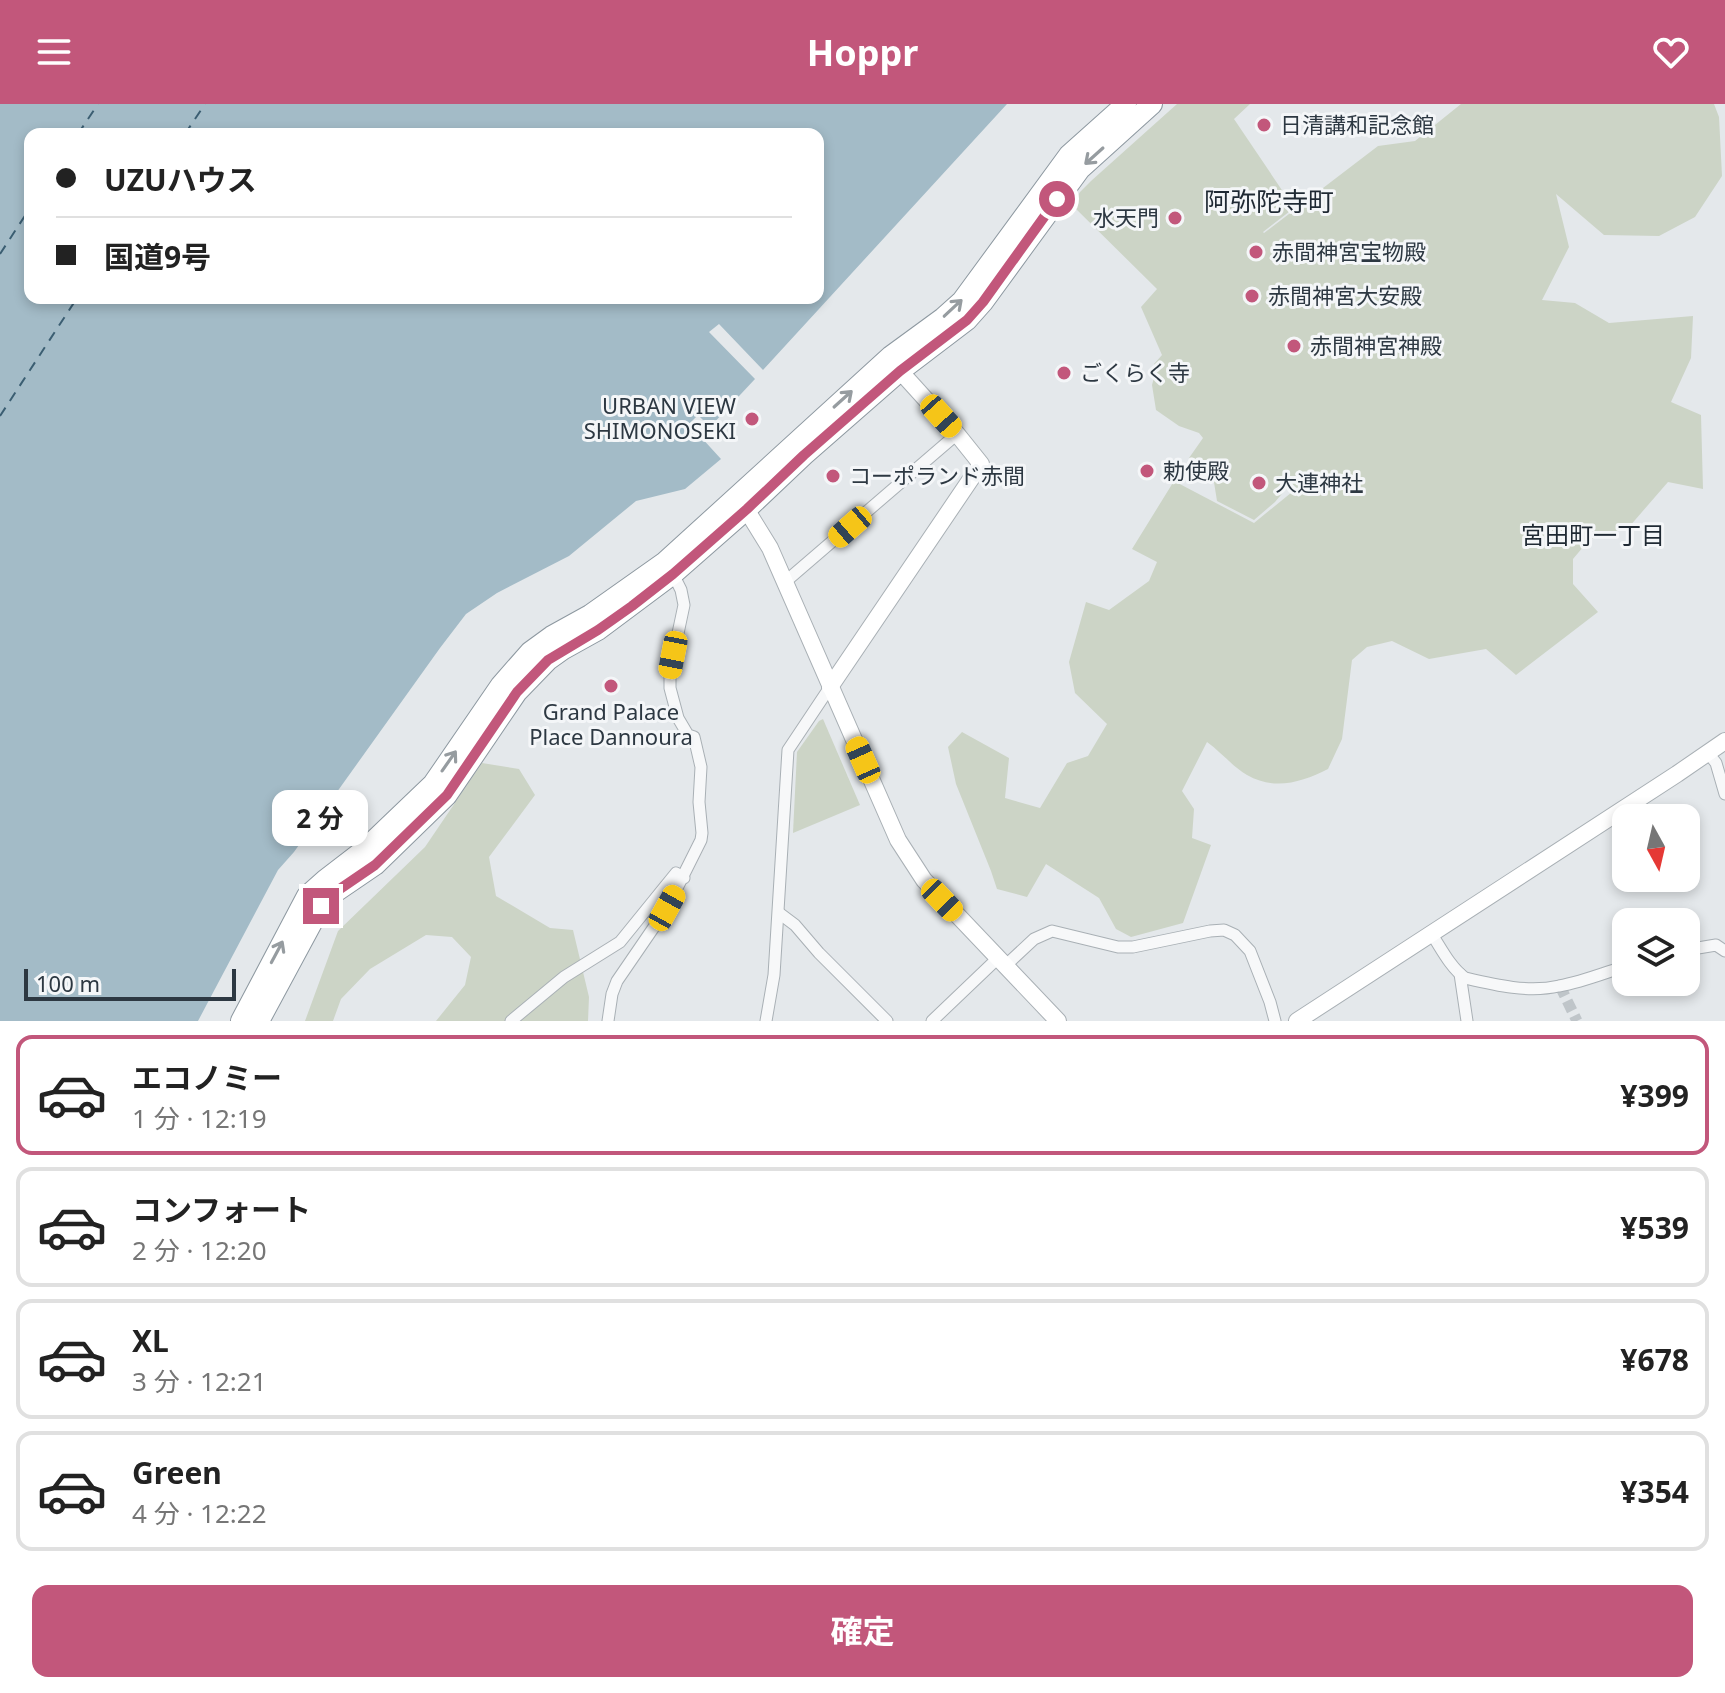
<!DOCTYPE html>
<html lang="ja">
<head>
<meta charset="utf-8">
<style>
	body { margin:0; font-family:"Noto Sans","Noto Sans JP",sans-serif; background:#f2f2f2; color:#222; height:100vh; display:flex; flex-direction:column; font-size:30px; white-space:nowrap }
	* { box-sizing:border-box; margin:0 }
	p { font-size:26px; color:#767676 }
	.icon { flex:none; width:44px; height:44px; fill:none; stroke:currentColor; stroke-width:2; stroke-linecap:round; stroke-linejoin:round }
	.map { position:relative; height:917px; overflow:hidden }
	.side { display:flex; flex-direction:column; background:#fff; flex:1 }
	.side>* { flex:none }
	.guide { position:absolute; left:24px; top:24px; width:800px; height:176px; border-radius:16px; box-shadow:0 4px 12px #0003; display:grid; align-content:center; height:176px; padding:0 32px; background:#fff }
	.needle { width:52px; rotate:172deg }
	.controls { position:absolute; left:1612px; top:700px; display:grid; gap:16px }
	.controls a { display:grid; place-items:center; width:88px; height:88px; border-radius:16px; background:#fff; box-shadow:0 4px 12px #0003; font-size:40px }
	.scale { position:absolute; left:24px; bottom:20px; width:212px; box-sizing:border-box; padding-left:8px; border:4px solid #2d3842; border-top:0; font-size:22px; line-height:28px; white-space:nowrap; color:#2d3842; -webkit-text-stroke:6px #f4f6f8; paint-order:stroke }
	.end { position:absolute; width:36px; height:36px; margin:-18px; border:10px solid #c2577b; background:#fff; box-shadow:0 0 0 4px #fff }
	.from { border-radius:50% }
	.bubble { position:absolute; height:56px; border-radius:16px; background:#fff; box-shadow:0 4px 12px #0003; font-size:26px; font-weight:700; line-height:56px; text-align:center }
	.car { position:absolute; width:24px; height:48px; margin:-24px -12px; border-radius:10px; box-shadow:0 0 6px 2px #0007; background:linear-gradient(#f5c518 24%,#345 0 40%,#f5c518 0 76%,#345 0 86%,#f5c518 0) }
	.guide b { display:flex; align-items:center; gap:28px; height:76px; font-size:30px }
	.guide b+b { border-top:2px solid #e0e0e0 }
	.guide i { width:20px; height:20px; background:#222 }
	ul { padding:14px 0 0; list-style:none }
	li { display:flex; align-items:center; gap:24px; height:120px; margin:0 16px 12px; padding:0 16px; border:4px solid #e0e0e0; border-radius:16px }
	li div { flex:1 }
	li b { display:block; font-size:30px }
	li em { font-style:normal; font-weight:700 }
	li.active { border-color:#c2577b }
	li>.icon { width:72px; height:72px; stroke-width:1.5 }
	.primary-button { display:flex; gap:16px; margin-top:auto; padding:16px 32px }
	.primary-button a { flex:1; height:92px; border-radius:16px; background:#c2577b; color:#fff; font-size:32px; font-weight:700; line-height:92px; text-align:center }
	header { display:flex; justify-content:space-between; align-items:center; height:104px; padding:0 32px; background:#c2577b; color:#fff; font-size:36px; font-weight:700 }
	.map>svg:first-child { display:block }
	.green { fill:#ccd4c6 }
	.water { fill:#a3bbc7; fill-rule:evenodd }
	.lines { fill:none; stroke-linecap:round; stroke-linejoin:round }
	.ferry { stroke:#3b5e72; stroke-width:2; stroke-dasharray:10 8; stroke-linecap:butt }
	.street-tunnel { stroke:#bfc5c9; stroke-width:11; stroke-dasharray:11 5.5; stroke-linecap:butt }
	.street-casing { stroke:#a9b0b5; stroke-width:13 }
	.secondary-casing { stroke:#a9b0b5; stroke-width:18 }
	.highway-casing { stroke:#8d98a0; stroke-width:22 }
	.street { stroke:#f7f8f9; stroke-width:11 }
	.secondary { stroke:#fff; stroke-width:16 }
	.highway { stroke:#fff; stroke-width:20 }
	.oneway { stroke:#969ca0 }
	.route { stroke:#c2577b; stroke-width:10 }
	.poi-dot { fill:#c2577b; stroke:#f4f6f8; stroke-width:3 }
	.labels { text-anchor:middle; stroke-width:6; stroke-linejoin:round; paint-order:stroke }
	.poi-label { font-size:22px; fill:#2d3842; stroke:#f4f6f8; text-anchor:start }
	.neighbourhood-label { font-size:24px; fill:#1f2933; stroke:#f4f6f8 }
	.quarter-label { font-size:26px; fill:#1f2933; stroke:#f4f6f8 }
</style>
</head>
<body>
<header><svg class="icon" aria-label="menu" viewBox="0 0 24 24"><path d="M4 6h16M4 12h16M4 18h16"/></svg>Hoppr<svg class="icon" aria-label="heart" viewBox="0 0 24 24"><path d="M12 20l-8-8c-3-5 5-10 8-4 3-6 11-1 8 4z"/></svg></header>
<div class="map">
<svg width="1725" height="917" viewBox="0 0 1725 917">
	<rect width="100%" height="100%" fill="#e4e8eb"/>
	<g class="green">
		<path d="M1177 0H1250L1234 15 1294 104 1263 128 1264 129 1378 42 1415 37 1461 0H1714L1719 13 1722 72 1695 113 1659 132 1604 131 1556 90 1569 143 1542 196 1575 199 1609 219 1693 212 1691 254 1671 298 1701 311 1703 385 1668 378 1629 423 1589 436 1573 455V480L1598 508 1516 571 1486 545 1429 555 1392 537 1367 543 1352 556 1342 635 1328 665C1302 678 1275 687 1247 671 1233 663 1221 648 1207 638L1182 687 1194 705 1192 734 1211 741 1183 819 1131 833 1116 825 1099 794 1046 760 1027 793 997 785 991 767 956 680 948 643 962 628 1009 654 1005 694 1040 704 1067 659 1088 652 1107 620 1075 589 1069 558 1086 498 1109 506 1149 477 1157 458 1132 445 1174 377 1254 419 1297 384 1291 379 1275 398 1254 416 1217 397 1213 372 1189 354 1203 334 1199 329 1179 322 1156 306 1152 281 1156 266 1154 260 1162 251 1141 203 1157 185 1072 101 1080 88 1091 77Z"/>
		<path d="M823 615 860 701 793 729 797 648 819 617Z"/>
		<path d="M482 659 519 665 535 691 489 753 496 792 550 824 573 826 589 893 588 917H436L465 881 471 853 452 833 426 831 370 865 341 895 333 917H305L338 827 425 743Z"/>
	</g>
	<path class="water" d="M0 0H1007L763 266 719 220 709 228 755 275 710 323 698 311 689 320 721 355 685 385 636 397 569 452 497 489 466 510 440 544 294 748 278 766 198 917H0ZM30 30H818V194H30Z"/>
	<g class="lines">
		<g class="ferry">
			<path d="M78 30 98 0"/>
			<path d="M185 30 205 0"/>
			<path d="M0 150 30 104"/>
			<path d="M0 312 77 194"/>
		</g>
		<path class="street-tunnel" d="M1560 882 1577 917"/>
		<g class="street-casing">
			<g id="street">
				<path d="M785 478 957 330"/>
				<path d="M1708 649 1716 659 1725 690"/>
				<path d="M779 809 795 821 819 849 887 917"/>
				<path d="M1431 829C1441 844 1450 863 1465 874 1495 881 1528 889 1559 882 1582 878 1604 869 1626 862"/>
				<path d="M1686 846 1716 841 1725 847"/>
				<path d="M1005 862 1034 835 1052 827 1118 843H1133L1210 827 1224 826 1235 831 1250 847 1270 898 1275 917"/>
				<path d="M1460 870 1467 917"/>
				<path d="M511 917 564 873 620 838 676 769 684 774"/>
				<path d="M608 917 612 890 617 877 667 804 701 736 702 729 699 698 701 663 694 633 688 631 678 614 670 584V567L684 501 681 486 673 470"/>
				<path d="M766 917 774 871 788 646 830 583"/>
				<path d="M932 917 998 854"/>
			</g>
		</g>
		<g class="secondary-casing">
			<g id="secondary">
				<path d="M741 397 770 444 898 736 924 776 1058 917"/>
				<path d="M830 583 981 360 957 330 900 267 894 257"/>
				<path d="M1297 917 1677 670 1725 637"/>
			</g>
		</g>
		<g class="highway-casing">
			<g id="highway">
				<path d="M241 917 307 792 325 776 364 746 433 680 501 581 530 548 552 532 590 511 665 458 891 252 943 214 962 197 1069 51 1126 0"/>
				<path d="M259 917 321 802 331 791 375 761 447 691 517 588 548 556 562 546 598 526 673 470 747 405 804 351 900 267 967 216 983 198 1080 65 1152 0"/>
			</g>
		</g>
		<use href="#street" class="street"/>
		<use href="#secondary" class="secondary"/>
		<use href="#highway" class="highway"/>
	</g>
	<defs><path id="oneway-shaft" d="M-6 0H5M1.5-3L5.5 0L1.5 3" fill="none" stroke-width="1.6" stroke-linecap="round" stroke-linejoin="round" transform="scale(2)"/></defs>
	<g class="oneway">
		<use href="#oneway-shaft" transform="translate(1094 52) rotate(138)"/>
		<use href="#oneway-shaft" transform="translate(953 204) rotate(-43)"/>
		<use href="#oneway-shaft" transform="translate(843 295) rotate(-42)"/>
		<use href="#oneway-shaft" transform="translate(449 657) rotate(-55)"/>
		<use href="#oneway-shaft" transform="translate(277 848) rotate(-62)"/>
	</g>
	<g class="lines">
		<path class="route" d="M321 802 331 791 375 761 447 691 517 588 548 556 598 526 632 502 673 470 747 405 804 351 900 267 967 216 983 198 1057 95"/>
	</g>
	<g class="poi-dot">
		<circle cx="1264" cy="21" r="8"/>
		<circle cx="1175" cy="114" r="8"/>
		<circle cx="1256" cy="148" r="8"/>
		<circle cx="1252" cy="192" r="8"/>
		<circle cx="1294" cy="242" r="8"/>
		<circle cx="1064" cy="269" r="8"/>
		<circle cx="752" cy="315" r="8"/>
		<circle cx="1147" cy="367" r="8"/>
		<circle cx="833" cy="372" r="8"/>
		<circle cx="1259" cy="379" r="8"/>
		<circle cx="611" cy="582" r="8"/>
	</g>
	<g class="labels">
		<g class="poi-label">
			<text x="1280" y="29">日清講和記念館</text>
			<text x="1159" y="122" text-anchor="end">水天門</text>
			<text x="1272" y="156">赤間神宮宝物殿</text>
			<text x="1268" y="200">赤間神宮大安殿</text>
			<text x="1310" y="250">赤間神宮神殿</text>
			<text x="1080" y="277">ごくらく寺</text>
			<text x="736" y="310" text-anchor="end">URBAN VIEW<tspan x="736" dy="25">SHIMONOSEKI</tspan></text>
			<text x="1163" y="375">勅使殿</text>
			<text x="849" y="380">コーポランド赤間</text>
			<text x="1275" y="387">大連神社</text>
			<text x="611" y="616" text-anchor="middle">Grand Palace<tspan x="611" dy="25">Place Dannoura</tspan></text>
		</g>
		<g class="neighbourhood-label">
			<text x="1593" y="440">宮田町一丁目</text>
		</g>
		<g class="quarter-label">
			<text x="1269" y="107">阿弥陀寺町</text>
		</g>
	</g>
</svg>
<div class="controls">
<a><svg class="needle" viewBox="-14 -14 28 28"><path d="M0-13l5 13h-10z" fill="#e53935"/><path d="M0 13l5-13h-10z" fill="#767676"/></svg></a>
<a><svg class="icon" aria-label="layers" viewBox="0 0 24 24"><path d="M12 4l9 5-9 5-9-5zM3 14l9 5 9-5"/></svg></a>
</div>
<div class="scale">100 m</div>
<i class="end from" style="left:1057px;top:95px"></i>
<i class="end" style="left:321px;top:802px"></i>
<div class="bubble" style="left:272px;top:686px;width:96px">2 分</div>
<i class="car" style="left:941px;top:312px;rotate:138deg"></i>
<i class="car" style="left:850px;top:423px;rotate:229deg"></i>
<i class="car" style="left:673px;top:551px;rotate:191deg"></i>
<i class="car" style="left:863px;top:656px;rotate:336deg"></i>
<i class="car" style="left:942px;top:796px;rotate:136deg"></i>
<i class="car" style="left:667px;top:804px;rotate:29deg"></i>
<div class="guide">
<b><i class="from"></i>UZUハウス</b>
<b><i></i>国道9号</b>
</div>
</div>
<section class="side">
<ul>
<li class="active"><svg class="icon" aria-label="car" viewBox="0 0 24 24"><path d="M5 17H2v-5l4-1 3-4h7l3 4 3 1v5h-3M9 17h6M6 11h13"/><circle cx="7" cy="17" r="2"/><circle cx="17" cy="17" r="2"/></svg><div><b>エコノミー</b><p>1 分 · 12:19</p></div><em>¥399</em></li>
<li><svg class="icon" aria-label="car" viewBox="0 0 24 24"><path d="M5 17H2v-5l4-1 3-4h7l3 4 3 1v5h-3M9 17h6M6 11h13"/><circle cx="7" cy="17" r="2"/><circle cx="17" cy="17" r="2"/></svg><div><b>コンフォート</b><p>2 分 · 12:20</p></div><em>¥539</em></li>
<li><svg class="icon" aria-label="car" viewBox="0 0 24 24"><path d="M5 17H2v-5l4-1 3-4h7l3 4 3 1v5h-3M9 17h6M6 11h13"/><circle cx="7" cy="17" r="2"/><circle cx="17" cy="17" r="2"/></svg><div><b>XL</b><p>3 分 · 12:21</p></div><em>¥678</em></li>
<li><svg class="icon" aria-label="car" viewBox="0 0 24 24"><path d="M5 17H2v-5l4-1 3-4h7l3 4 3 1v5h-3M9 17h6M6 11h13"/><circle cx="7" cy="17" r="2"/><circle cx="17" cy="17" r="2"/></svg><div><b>Green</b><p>4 分 · 12:22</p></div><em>¥354</em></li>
</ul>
<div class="primary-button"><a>確定</a></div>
</section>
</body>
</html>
